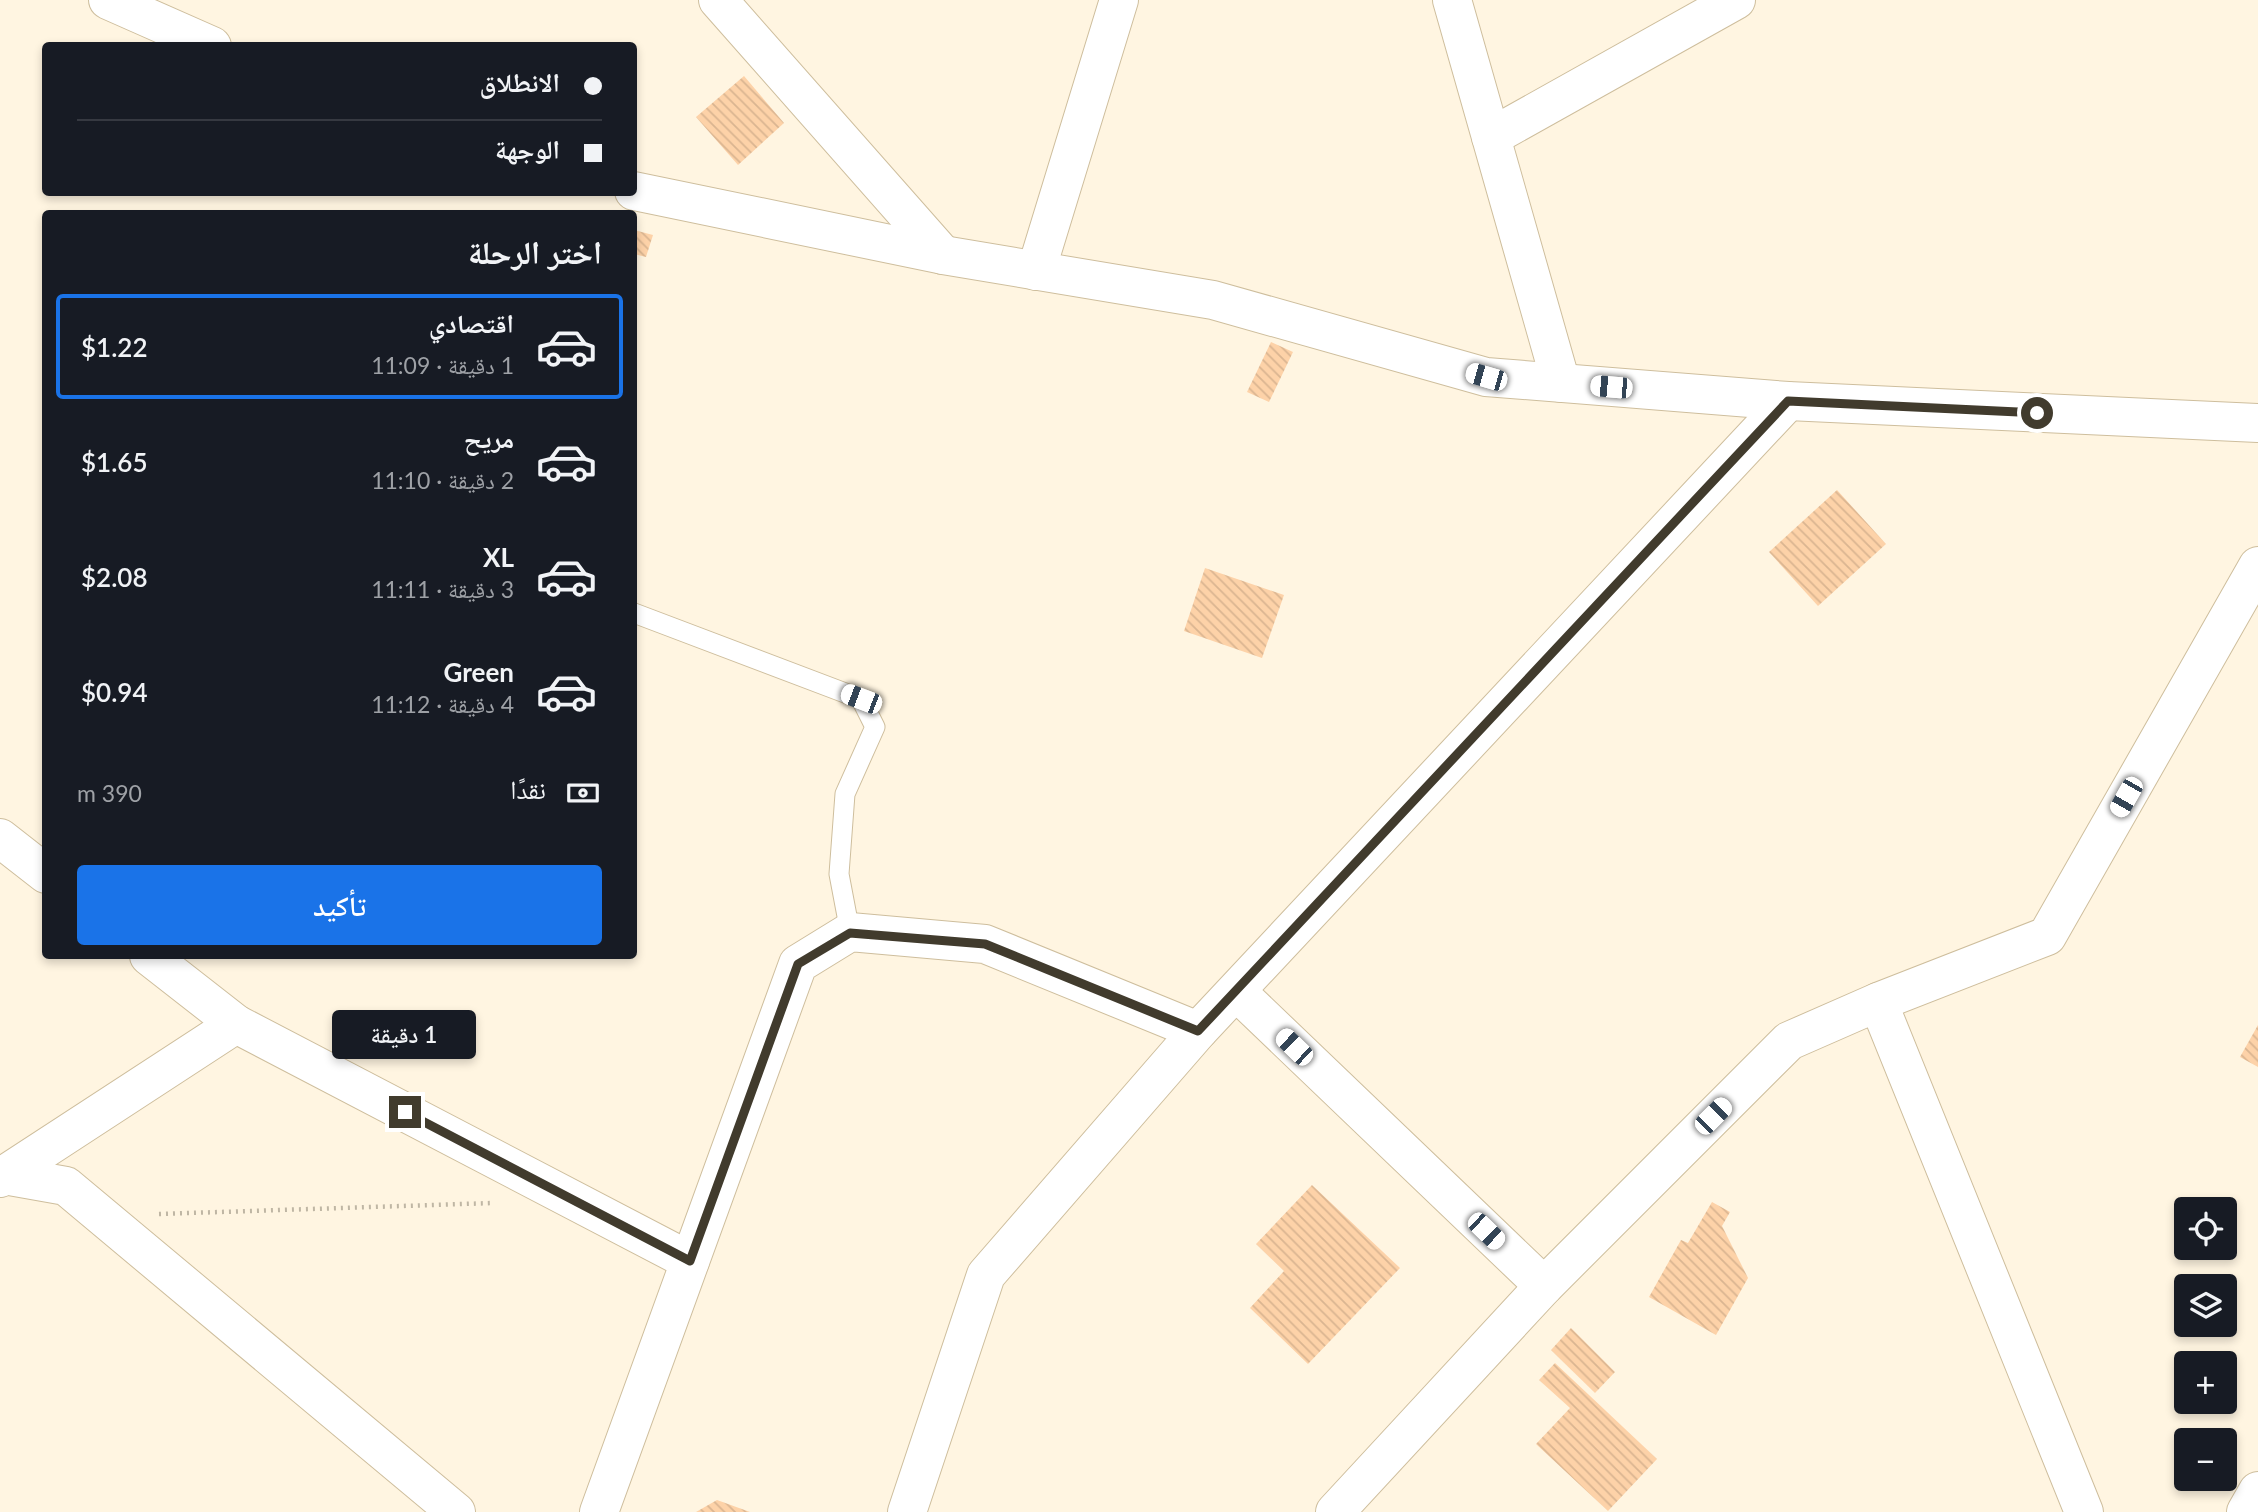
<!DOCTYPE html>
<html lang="ar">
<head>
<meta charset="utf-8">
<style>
	body { margin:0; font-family:Lato,"Noto Naskh Arabic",sans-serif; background:#20242c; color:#f1f3f6; direction:rtl; height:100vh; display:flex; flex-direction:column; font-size:26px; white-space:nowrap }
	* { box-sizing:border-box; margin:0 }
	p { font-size:23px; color:#9ea1a6 }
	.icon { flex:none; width:38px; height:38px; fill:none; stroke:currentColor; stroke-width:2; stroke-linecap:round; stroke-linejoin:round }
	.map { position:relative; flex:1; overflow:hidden; direction:ltr }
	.drawer { position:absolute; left:42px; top:210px; width:595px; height:749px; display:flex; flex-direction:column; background:#171b24; border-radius:7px; box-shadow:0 4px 10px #0003; direction:rtl }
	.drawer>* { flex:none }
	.banner { position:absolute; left:42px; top:42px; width:595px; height:154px; border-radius:7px; box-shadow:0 4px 10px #0003; direction:rtl; display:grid; align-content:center; height:154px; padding:0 35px; background:#171b24 }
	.tools { position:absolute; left:2174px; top:1197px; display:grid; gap:14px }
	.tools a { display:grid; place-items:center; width:63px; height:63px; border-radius:7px; background:#171b24; box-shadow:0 4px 10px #0003; font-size:35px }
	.end { position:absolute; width:32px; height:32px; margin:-16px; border:9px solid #413b2d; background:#fff; box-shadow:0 0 0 4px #fff }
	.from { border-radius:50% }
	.bubble { position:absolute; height:49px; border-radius:7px; background:#171b24; box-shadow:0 4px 10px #0003; font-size:23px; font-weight:600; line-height:49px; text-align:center; direction:rtl }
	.car { position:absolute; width:21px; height:42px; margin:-21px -10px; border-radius:9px; box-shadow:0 0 5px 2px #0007; background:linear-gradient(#fff 24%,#345 0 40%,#fff 0 76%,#345 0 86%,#fff 0) }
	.banner b { display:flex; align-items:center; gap:24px; height:66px; font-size:26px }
	.banner b+b { border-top:2px solid #363941 }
	.banner i { width:18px; height:18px; background:#f1f3f6 }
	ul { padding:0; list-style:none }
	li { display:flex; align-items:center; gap:21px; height:105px; margin:0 14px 10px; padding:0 21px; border:4px solid transparent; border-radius:7px }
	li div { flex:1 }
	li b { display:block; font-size:26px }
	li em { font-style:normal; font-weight:600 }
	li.on { border-color:#1a73e8 }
	li>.icon { width:63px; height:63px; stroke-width:1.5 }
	h2 { padding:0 35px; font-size:32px; line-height:84px }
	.pay { display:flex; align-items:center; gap:18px; height:77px; padding:0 35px; font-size:26px }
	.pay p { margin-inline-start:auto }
	.action { display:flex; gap:14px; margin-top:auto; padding:14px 35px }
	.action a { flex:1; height:80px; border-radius:7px; background:#1a73e8; color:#fff; font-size:28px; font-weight:600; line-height:80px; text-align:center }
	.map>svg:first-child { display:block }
	.building { fill:url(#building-back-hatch) }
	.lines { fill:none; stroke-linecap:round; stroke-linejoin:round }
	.lane-casing { stroke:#cebe9d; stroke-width:21 }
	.street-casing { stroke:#cebe9d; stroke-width:40 }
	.path { stroke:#bfb6a4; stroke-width:4.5; stroke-dasharray:2 5; stroke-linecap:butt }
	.lane { stroke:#fff; stroke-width:19 }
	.street { stroke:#fff; stroke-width:38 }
	.route { stroke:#413b2d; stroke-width:9 }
</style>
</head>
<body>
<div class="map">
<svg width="2258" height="1512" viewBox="0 0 2258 1512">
	<defs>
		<pattern id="building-back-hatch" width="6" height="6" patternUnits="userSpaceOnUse" patternTransform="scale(1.75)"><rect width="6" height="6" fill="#fdd2a8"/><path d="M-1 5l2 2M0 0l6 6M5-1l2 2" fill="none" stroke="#dab591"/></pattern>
	</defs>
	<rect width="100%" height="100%" fill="#fff5e1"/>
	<g class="building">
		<path d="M744 76 784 123 738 165 696 117Z"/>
		<path d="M634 230 653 235 646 257 634 254Z"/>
		<path d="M1271 342 1293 352 1269 402 1247 392Z"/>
		<path d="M1837 490 1886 544 1818 606 1769 552Z"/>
		<path d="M1205 568 1284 595 1262 658 1184 631Z"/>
		<path d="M2258 1025V1067L2240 1057Z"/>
		<path d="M1312 1185 1400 1268 1308 1364 1250 1308 1284 1271 1256 1244Z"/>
		<path d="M1712 1202 1730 1212 1722 1226 1748 1278 1716 1335 1649 1297 1681 1240 1688 1243Z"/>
		<path d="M1571 1328 1615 1372 1595 1393 1551 1350Z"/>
		<path d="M1555 1363 1657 1459 1608 1511 1536 1444 1570 1408 1539 1380Z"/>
		<path d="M717 1500 750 1512H696Z"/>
	</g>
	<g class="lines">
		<g class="lane-casing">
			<path id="lane" d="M634 613 861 699 875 727 845 794 839 874 850 932"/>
		</g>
		<g class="street-casing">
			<g id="street">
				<path d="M108 0 212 46"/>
				<path d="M718 0 943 255"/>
				<path d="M1452 0 1561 383"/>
				<path d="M1491 137 1736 0"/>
				<path d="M634 191 943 255 1213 300 1486 377 1788 401 2258 423"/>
				<path d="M1036 271 1119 0"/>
				<path d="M0 838 46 874"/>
				<path d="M149 956 236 1024 690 1261"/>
				<path d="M1237 992 1544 1286"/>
				<path d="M1878 1002 2084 1512"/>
				<path d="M4 1175 66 1186 456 1512"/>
				<path d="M0 1178 236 1024"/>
				<path d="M599 1512 798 964 850 932 985 944 1198 1031"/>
				<path d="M907 1512 986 1275 1198 1031 1788 401"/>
				<path d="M1335 1512 1544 1286 1789 1041 1878 1002 2047 936 2258 566"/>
				<path d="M2246 1512 2258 1491"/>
			</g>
		</g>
		<path class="path" d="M159 1214 493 1203"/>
		<use href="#lane" class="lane"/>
		<use href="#street" class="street"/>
	</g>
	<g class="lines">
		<path class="route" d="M405 1112 690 1261 798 964 850 933 985 944 1198 1031 1788 401 2037 413"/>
	</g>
</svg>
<div class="tools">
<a><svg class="icon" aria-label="locate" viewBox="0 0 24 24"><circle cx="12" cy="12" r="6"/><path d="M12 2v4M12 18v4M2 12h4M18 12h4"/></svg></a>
<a><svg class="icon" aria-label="layers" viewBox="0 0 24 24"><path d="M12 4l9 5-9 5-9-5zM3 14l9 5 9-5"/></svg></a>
<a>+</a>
<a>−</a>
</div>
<i class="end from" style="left:2037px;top:413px"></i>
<i class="end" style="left:405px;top:1112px"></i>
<div class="bubble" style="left:332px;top:1010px;width:144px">1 دقيقة</div>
<i class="car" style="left:1486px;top:377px;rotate:286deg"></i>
<i class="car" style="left:1611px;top:387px;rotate:275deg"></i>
<i class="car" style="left:861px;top:699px;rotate:291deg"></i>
<i class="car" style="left:2126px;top:797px;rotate:210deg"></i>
<i class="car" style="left:1294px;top:1047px;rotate:314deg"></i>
<i class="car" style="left:1713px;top:1116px;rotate:45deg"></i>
<i class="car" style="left:1486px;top:1231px;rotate:134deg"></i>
<div class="banner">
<b><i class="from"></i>الانطلاق</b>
<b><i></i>الوجهة</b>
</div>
<section class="drawer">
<h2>اختر الرحلة</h2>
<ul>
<li class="on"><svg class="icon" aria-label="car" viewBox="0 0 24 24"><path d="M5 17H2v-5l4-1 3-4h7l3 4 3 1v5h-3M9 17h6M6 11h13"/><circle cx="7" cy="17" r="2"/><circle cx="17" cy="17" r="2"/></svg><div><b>اقتصادي</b><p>1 دقيقة · 11:09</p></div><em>$1.22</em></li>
<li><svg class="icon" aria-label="car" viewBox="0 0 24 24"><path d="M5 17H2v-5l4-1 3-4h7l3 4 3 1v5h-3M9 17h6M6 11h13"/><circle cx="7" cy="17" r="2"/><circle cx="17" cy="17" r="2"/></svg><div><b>مريح</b><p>2 دقيقة · 11:10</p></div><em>$1.65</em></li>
<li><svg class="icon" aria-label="car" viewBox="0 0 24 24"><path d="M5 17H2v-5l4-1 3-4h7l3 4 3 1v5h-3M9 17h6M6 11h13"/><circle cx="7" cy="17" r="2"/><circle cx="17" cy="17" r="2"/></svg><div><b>XL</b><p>3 دقيقة · 11:11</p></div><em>$2.08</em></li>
<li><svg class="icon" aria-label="car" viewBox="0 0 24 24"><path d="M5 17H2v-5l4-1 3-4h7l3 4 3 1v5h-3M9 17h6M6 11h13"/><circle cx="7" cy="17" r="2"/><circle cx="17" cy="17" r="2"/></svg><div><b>Green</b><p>4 دقيقة · 11:12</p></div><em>$0.94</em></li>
</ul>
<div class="pay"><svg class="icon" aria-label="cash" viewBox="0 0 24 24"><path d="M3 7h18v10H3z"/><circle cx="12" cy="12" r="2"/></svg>نقدًا<p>390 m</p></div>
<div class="action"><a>تأكيد</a></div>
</section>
</div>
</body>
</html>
